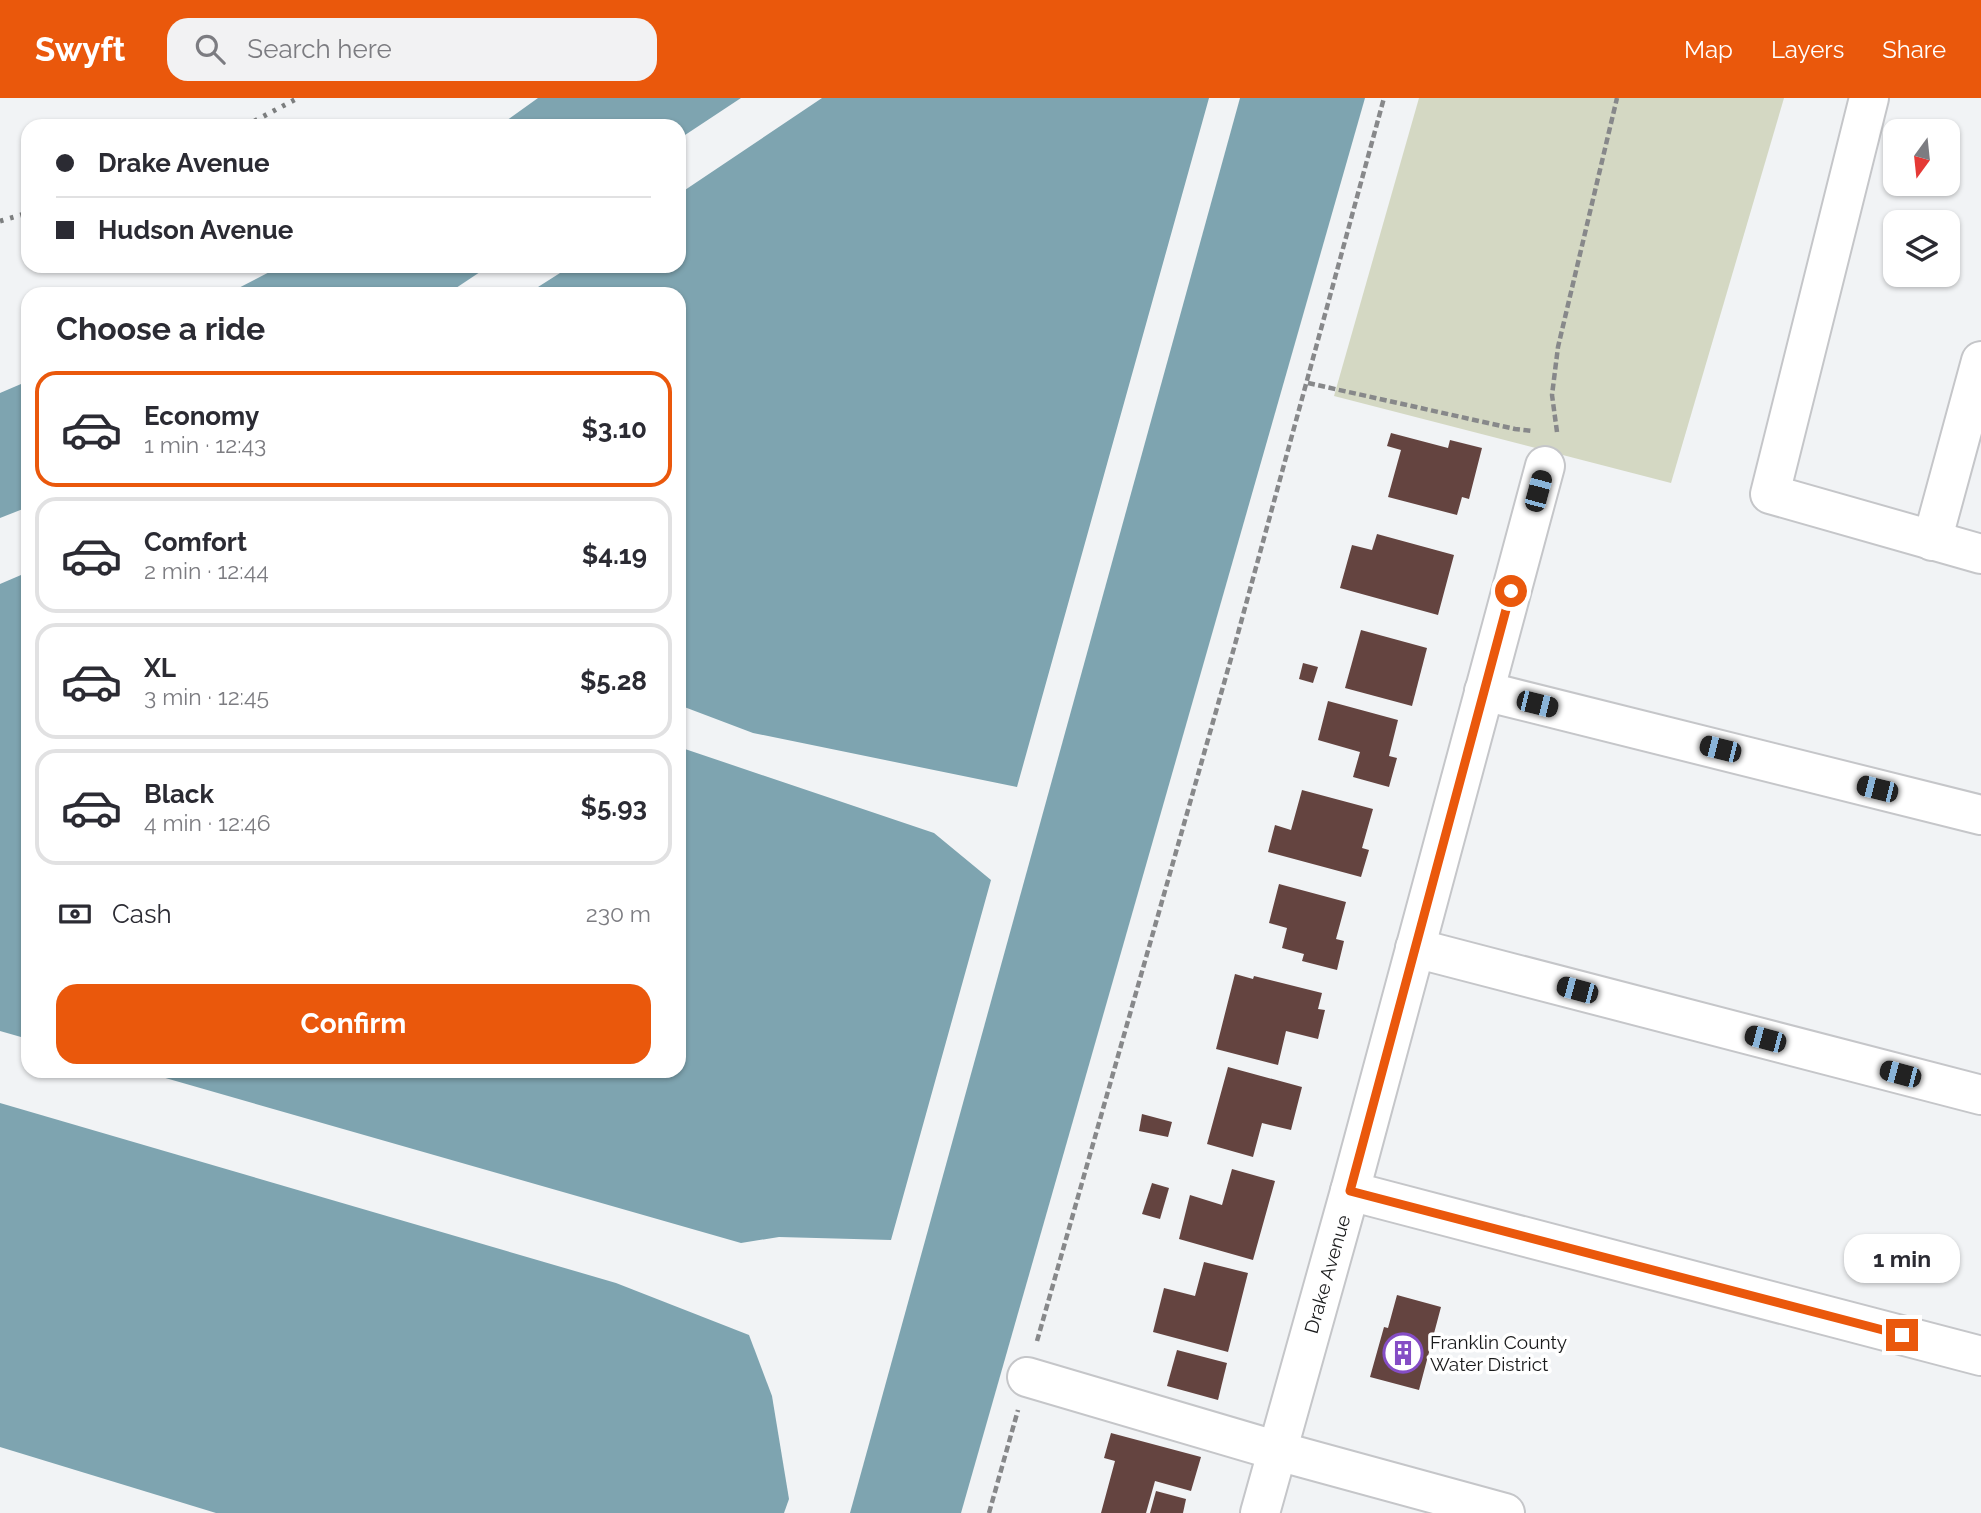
<!DOCTYPE html>
<html lang="en">
<head>
<meta charset="utf-8">
<style>
	body { margin:0; font-family:Raleway,sans-serif; background:#f2f2f3; color:#2b2b33; height:100vh; display:flex; flex-direction:column; font-size:26px; white-space:nowrap }
	* { box-sizing:border-box; margin:0 }
	p { font-size:23px; color:#7c7c81 }
	.icon { flex:none; width:38px; height:38px; fill:none; stroke:currentColor; stroke-width:2; stroke-linecap:round; stroke-linejoin:round }
	.map { position:relative; flex:1; overflow:hidden }
	.side { position:absolute; left:21px; top:189px; width:665px; height:791px; display:flex; flex-direction:column; background:#fff; border-radius:21px; box-shadow:0 2px 5px #0004 }
	.side>* { flex:none }
	.hud { position:absolute; left:21px; top:21px; width:665px; height:154px; border-radius:21px; box-shadow:0 2px 5px #0004; display:grid; align-content:center; height:154px; padding:0 35px; background:#fff }
	.needle { width:46px; rotate:195deg }
	.tools { position:absolute; left:1883px; top:21px; display:grid; gap:14px }
	.tools a { display:grid; place-items:center; width:77px; height:77px; border-radius:14px; background:#fff; box-shadow:0 2px 5px #0004; font-size:35px }
	.end { position:absolute; width:32px; height:32px; margin:-16px; border:9px solid #ea580c; background:#fff; box-shadow:0 0 0 4px #fff }
	.from { border-radius:50% }
	.bubble { position:absolute; height:49px; border-radius:21px; background:#fff; box-shadow:0 2px 5px #0004; font-size:23px; font-weight:700; line-height:49px; text-align:center }
	.car { position:absolute; width:21px; height:42px; margin:-21px -10px; border-radius:9px; box-shadow:0 0 5px 2px #0007; background:linear-gradient(#222 24%,#8ab4d8 0 40%,#222 0 76%,#8ab4d8 0 86%,#222 0) }
	.hud b { display:flex; align-items:center; gap:24px; height:66px; font-size:26px }
	.hud b+b { border-top:2px solid #e1e1e2 }
	.hud i { width:18px; height:18px; background:#2b2b33 }
	ul { padding:0; list-style:none }
	li { display:flex; align-items:center; gap:21px; height:116px; margin:0 14px 10px; padding:0 21px; border:4px solid #e1e1e2; border-radius:21px }
	li div { flex:1 }
	li b { display:block; font-size:26px }
	li em { font-style:normal; font-weight:700 }
	li.active { border-color:#ea580c }
	li>.icon { width:63px; height:63px; stroke-width:1.5 }
	h2 { padding:0 35px; font-size:32px; line-height:84px }
	.pay { display:flex; align-items:center; gap:18px; height:77px; padding:0 35px; font-size:26px }
	.pay p { margin-inline-start:auto }
	.cta { display:flex; gap:14px; margin-top:auto; padding:14px 35px }
	.cta a { flex:1; height:80px; border-radius:21px; background:#ea580c; color:#fff; font-size:28px; font-weight:700; line-height:80px; text-align:center }
	header { display:flex; align-items:center; gap:42px; box-sizing:border-box; height:98px; padding:0 35px; background:#ea580c; color:#fff }
	header strong { font-size:33px }
	nav { display:flex; gap:38px; margin-inline-start:auto; font-size:24px }
	.search { width:490px; height:63px; background:#f2f2f3; display:flex; align-items:center; gap:18px; box-sizing:border-box; padding:0 24px; border-radius:21px; color:#7c7c81; font-size:26px }
	.map>svg:first-child { display:block }
	.green { fill:#d4d8c3 }
	.water { fill:#7ea4b0 }
	.building { fill:#644440 }
	.lines { fill:none; stroke-linecap:round; stroke-linejoin:round }
	.minor-casing { stroke:#c5c6c9; stroke-width:42 }
	.path { stroke:#87888a; stroke-width:4.5; stroke-dasharray:7 3.5; stroke-linecap:butt }
	.minor { stroke:#fff; stroke-width:38 }
	.rail { stroke:#7c7e7f; stroke-width:5; stroke-dasharray:3.5 7; stroke-linecap:butt }
	.route { stroke:#ea580c; stroke-width:9 }
	.labels { text-anchor:middle; stroke-width:7; stroke-linejoin:round; paint-order:stroke }
	.street-label { font-size:19px; fill:#191a1b; stroke:#fff }
	.poi-label { font-size:19px; fill:#191a1b; stroke:#fff; text-anchor:start }
</style>
</head>
<body>
<header>
<strong>Swyft</strong>
<div class="search"><svg class="icon" aria-label="search" viewBox="0 0 24 24"><circle cx="10" cy="10" r="6"/><path d="M15 15l6 6"/></svg>Search here</div>
<nav><a>Map</a><a>Layers</a><a>Share</a></nav>
</header>
<div class="map">
<svg width="1981" height="1415" viewBox="0 0 1981 1415">
	<rect width="100%" height="100%" fill="#f1f3f5"/>
	<path class="green" d="M1419 0H1784L1671 385 1334 298Z"/>
	<g class="water">
		<path d="M538 0H741L679 41V28H499Z"/>
		<path d="M822 0H1209L1017 689 753 635 679 607V196H527L571 168H679V96Z"/>
		<path d="M1240 0H1365L961 1415H850Z"/>
		<path d="M281 168H489L447 196H227Z"/>
		<path d="M28 283V409L0 420V295Z"/>
		<path d="M28 474V941L0 933V486Z"/>
		<path d="M679 649 934 735 991 782 891 1142 779 1139 741 1145 141 973H679Z"/>
		<path d="M0 1005 616 1185 749 1237 772 1298 789 1401 784 1415H216L0 1349Z"/>
	</g>
	<g class="building">
		<path d="M1391 335 1448 350 1450 342 1482 350 1469 401 1462 399 1457 417 1388 399 1401 352 1387 348Z"/>
		<path d="M1377 436 1454 457 1438 517 1340 490 1352 447 1372 452Z"/>
		<path d="M1361 532 1427 550 1412 608 1345 590Z"/>
		<path d="M1303 565 1318 569 1313 585 1299 581Z"/>
		<path d="M1328 603 1398 622 1389 658 1397 660 1389 689 1353 679 1360 654 1318 642Z"/>
		<path d="M1302 692 1373 711 1362 750 1369 752 1361 779 1268 754 1275 727 1291 732Z"/>
		<path d="M1279 786 1346 804 1336 841 1344 843 1337 872 1302 863 1304 856 1282 850 1287 830 1269 825Z"/>
		<path d="M1235 876 1253 881 1254 878 1322 895 1318 911 1325 912 1318 941 1286 933 1278 967 1216 951Z"/>
		<path d="M1228 969 1302 989 1291 1032 1262 1025 1253 1059 1207 1046Z"/>
		<path d="M1142 1016 1172 1024 1168 1039 1139 1033Z"/>
		<path d="M1232 1071 1275 1083 1253 1162 1179 1141 1190 1097 1222 1107Z"/>
		<path d="M1152 1085 1169 1090 1160 1121 1142 1116Z"/>
		<path d="M1204 1164 1248 1175 1228 1254 1153 1234 1164 1190 1195 1198Z"/>
		<path d="M1397 1197 1441 1209 1419 1292 1370 1279 1384 1229 1388 1230Z"/>
		<path d="M1177 1252 1227 1265 1218 1302 1167 1288Z"/>
		<path d="M1111 1335 1201 1359 1191 1393 1155 1383 1146 1415H1101L1115 1363 1104 1360Z"/>
		<path d="M1156 1393 1186 1401 1183 1415H1150Z"/>
	</g>
	<g class="lines">
		<g class="minor-casing">
			<g id="minor">
				<path d="M1869 0 1770 396 1981 456"/>
				<path d="M1932 443 1981 263"/>
				<path d="M1484 593 1981 717"/>
				<path d="M1415 850 1981 997"/>
				<path d="M1350 1093 1981 1258"/>
				<path d="M1027 1279 1278 1353 1505 1415"/>
				<path d="M1260 1415 1350 1093 1545 368"/>
			</g>
		</g>
		<g class="path">
			<path d="M1308 285 1515 331 1532 333"/>
			<path d="M1557 334 1552 297 1558 249 1617 0"/>
			<path d="M1037 1243 1234 550 1384 0"/>
			<path d="M989 1415 1018 1312"/>
		</g>
		<use href="#minor" class="minor"/>
		<g class="rail">
			<path d="M245 28 298 0"/>
			<path d="M0 123 28 115"/>
		</g>
	</g>
	<g class="lines">
		<path class="route" d="M1511 493 1350 1093 1902 1237"/>
	</g>
	<defs>
		<g id="building-ring" transform="scale(2.0125)"><circle r="9.5" fill="#fff" stroke="#854dc5" stroke-width="1.5"/><path d="M-4-6H4V6H1V3H-1V6H-4ZM-2.5-4.3h1.7v1.8h-1.7ZM.8-4.3h1.7v1.8H.8ZM-2.5-1h1.7V.8h-1.7ZM.8-1h1.7V.8H.8Z" fill="#854dc5"/></g>
	</defs>
	<g fill-rule="evenodd">
		<use href="#building-ring" x="1403" y="1255"/>
	</g>
	<g class="labels">
		<g class="street-label">
			<text transform="translate(1327 1176) rotate(-74)" y="7">Drake Avenue</text>
		</g>
		<g class="poi-label">
			<text x="1430" y="1251">Franklin County<tspan x="1430" dy="22">Water District</tspan></text>
		</g>
	</g>
</svg>
<div class="tools">
<a><svg class="needle" viewBox="-14 -14 28 28"><path d="M0-13l5 13h-10z" fill="#e53935"/><path d="M0 13l5-13h-10z" fill="#7c7c81"/></svg></a>
<a><svg class="icon" aria-label="layers" viewBox="0 0 24 24"><path d="M12 4l9 5-9 5-9-5zM3 14l9 5 9-5"/></svg></a>
</div>
<i class="end from" style="left:1511px;top:493px"></i>
<i class="end" style="left:1902px;top:1237px"></i>
<div class="bubble" style="left:1844px;top:1136px;width:116px">1 min</div>
<i class="car" style="left:1538px;top:393px;rotate:15deg"></i>
<i class="car" style="left:1537px;top:606px;rotate:104deg"></i>
<i class="car" style="left:1720px;top:651px;rotate:284deg"></i>
<i class="car" style="left:1877px;top:691px;rotate:284deg"></i>
<i class="car" style="left:1577px;top:892px;rotate:285deg"></i>
<i class="car" style="left:1765px;top:941px;rotate:285deg"></i>
<i class="car" style="left:1900px;top:976px;rotate:285deg"></i>
<div class="hud">
<b><i class="from"></i>Drake Avenue</b>
<b><i></i>Hudson Avenue</b>
</div>
<section class="side">
<h2>Choose a ride</h2>
<ul>
<li class="active"><svg class="icon" aria-label="car" viewBox="0 0 24 24"><path d="M5 17H2v-5l4-1 3-4h7l3 4 3 1v5h-3M9 17h6M6 11h13"/><circle cx="7" cy="17" r="2"/><circle cx="17" cy="17" r="2"/></svg><div><b>Economy</b><p>1 min · 12:43</p></div><em>$3.10</em></li>
<li><svg class="icon" aria-label="car" viewBox="0 0 24 24"><path d="M5 17H2v-5l4-1 3-4h7l3 4 3 1v5h-3M9 17h6M6 11h13"/><circle cx="7" cy="17" r="2"/><circle cx="17" cy="17" r="2"/></svg><div><b>Comfort</b><p>2 min · 12:44</p></div><em>$4.19</em></li>
<li><svg class="icon" aria-label="car" viewBox="0 0 24 24"><path d="M5 17H2v-5l4-1 3-4h7l3 4 3 1v5h-3M9 17h6M6 11h13"/><circle cx="7" cy="17" r="2"/><circle cx="17" cy="17" r="2"/></svg><div><b>XL</b><p>3 min · 12:45</p></div><em>$5.28</em></li>
<li><svg class="icon" aria-label="car" viewBox="0 0 24 24"><path d="M5 17H2v-5l4-1 3-4h7l3 4 3 1v5h-3M9 17h6M6 11h13"/><circle cx="7" cy="17" r="2"/><circle cx="17" cy="17" r="2"/></svg><div><b>Black</b><p>4 min · 12:46</p></div><em>$5.93</em></li>
</ul>
<div class="pay"><svg class="icon" aria-label="cash" viewBox="0 0 24 24"><path d="M3 7h18v10H3z"/><circle cx="12" cy="12" r="2"/></svg>Cash<p>230 m</p></div>
<div class="cta"><a>Confirm</a></div>
</section>
</div>
</body>
</html>
